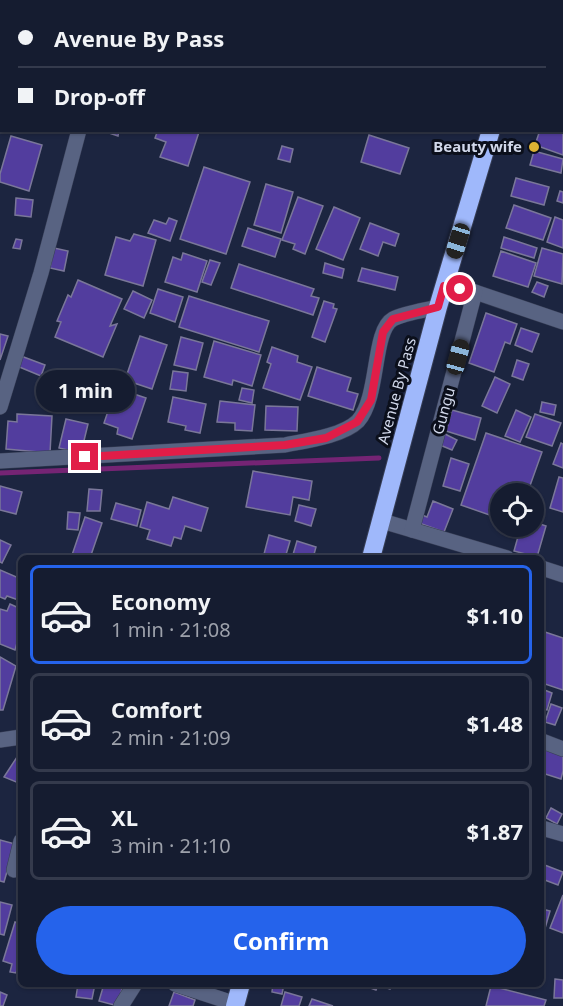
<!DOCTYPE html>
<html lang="en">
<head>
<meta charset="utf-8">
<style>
	body { margin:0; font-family:"Noto Sans",sans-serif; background:#1e2538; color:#f1f3f6; height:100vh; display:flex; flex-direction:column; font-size:22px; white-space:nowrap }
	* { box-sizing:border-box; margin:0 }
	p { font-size:20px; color:#9da1ab }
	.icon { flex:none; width:33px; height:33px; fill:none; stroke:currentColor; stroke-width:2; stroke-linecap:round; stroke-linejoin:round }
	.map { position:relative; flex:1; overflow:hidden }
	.side { position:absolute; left:18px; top:555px; width:526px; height:432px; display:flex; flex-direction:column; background:#151c30; border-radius:9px; box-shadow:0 2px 4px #0004,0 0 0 2px #343a4c }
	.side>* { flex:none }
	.guide { position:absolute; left:0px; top:0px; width:564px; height:132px; box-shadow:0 2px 4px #0004,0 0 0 2px #343a4c; display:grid; align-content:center; height:132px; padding:0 18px; background:#151c30 }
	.buttons { position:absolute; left:490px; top:483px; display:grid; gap:12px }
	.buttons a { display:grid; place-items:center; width:54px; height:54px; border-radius:50%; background:#151c30; box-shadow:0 2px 4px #0004,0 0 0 2px #343a4c; font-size:30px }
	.end { position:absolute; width:27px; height:27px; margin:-14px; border:8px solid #e11d48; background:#fff; box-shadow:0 0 0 3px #fff }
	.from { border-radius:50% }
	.bubble { position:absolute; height:42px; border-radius:21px; background:#151c30; box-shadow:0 2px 4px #0004,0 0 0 2px #343a4c; font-size:20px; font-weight:700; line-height:42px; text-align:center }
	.car { position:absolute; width:18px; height:36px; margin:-18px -9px; border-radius:8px; box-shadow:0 0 4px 2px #0007; background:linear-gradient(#222 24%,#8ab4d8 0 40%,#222 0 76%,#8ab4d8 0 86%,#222 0) }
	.guide b { display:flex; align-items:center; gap:21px; height:57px; font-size:22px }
	.guide b+b { border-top:2px solid #343a4c }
	.guide i { width:15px; height:15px; background:#f1f3f6 }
	ul { padding:10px 0 0; list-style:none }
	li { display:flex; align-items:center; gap:18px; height:99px; margin:0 12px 9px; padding:0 6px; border:3px solid #343a4c; border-radius:9px }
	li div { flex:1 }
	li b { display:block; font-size:22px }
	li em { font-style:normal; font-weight:700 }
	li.on { border-color:#2563eb }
	li>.icon { width:54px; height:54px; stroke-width:1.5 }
	.action { display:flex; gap:12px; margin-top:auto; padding:12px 18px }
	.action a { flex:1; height:69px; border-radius:36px; background:#2563eb; color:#fff; font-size:24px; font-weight:700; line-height:69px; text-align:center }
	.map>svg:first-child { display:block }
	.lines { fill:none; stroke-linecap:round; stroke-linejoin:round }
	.stream { stroke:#752474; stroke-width:5 }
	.building { fill:#523d9e; stroke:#7a7799; stroke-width:1.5 }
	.minor-casing { stroke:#373e55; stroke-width:16 }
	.highway-casing { stroke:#373e55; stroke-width:20 }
	.minor { stroke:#586382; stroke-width:15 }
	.highway { stroke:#9fb8fb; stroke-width:18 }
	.route { stroke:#e11d48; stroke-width:8 }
	.poi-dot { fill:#ddb133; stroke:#0b0f1b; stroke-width:2 }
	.labels { text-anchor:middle; stroke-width:6; stroke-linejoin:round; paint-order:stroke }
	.poi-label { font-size:15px; font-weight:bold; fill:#d1d8ea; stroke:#0b0f1b; text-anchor:end }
	.street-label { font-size:15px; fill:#d1d8ea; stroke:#0b0f1b }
</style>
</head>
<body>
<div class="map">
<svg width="563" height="1006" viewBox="0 0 563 1006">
	<rect width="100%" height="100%" fill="#1c2540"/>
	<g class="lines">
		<path class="stream" d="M0 473 379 458"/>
	</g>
	<g class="building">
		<path d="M344 0H400L343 2Z"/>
		<path d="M426 0H464L425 2Z"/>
		<path d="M100 130H119L118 136Z"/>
		<path d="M158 130 199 132 188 166 160 157 166 142 155 138Z"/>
		<path d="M540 130 563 132V155L535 145Z"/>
		<path d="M369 135 409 148 400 174 361 162Z"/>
		<path d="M11 136 42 145 29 191 0 182V174Z"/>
		<path d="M282 146 293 149 290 162 278 159Z"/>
		<path d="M534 151 563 159 561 173 530 165Z"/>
		<path d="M204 167 250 182 226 254 180 239Z"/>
		<path d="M516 178 549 187 544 205 511 196Z"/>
		<path d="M266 184 293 192 281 233 254 225Z"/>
		<path d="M560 191 563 192V203L557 201Z"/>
		<path d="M298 197 323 206 305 254 293 249 295 244 282 240Z"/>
		<path d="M16 198 33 200 31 217 15 215Z"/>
		<path d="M514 205 551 218 543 240 506 228Z"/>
		<path d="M334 207 360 218 343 260 316 249Z"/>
		<path d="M555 217 563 220V248L547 242Z"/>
		<path d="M169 218 177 221 170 241 148 233 154 220 166 224Z"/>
		<path d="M370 223 399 234 395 246 383 242 378 256 360 249Z"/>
		<path d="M248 228 281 239 275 257 242 246Z"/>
		<path d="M134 234 156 240 143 286 105 275 116 237 130 241Z"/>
		<path d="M504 237 537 248 534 258 501 248Z"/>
		<path d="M16 239 22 240 20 249 13 248Z"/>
		<path d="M54 248 68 251 64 271 50 268Z"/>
		<path d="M542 248 563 254 562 284 534 276Z"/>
		<path d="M501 251 536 263 528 287 493 276Z"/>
		<path d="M183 253 207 261 197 292 165 282 173 257 181 260Z"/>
		<path d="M210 260 220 263 211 285 202 282Z"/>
		<path d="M325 263 344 269 342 278 323 273Z"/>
		<path d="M239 264 314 289 311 296 319 298 313 315 231 288Z"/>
		<path d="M362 268 398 277 395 290 358 281Z"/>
		<path d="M78 280 122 299 110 326 117 324 103 357 55 337 61 322 57 321 68 295 71 297Z"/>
		<path d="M537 282 548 286 544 297 532 292Z"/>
		<path d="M158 289 183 297 175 322 150 313Z"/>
		<path d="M133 291 152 300 144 318 124 309Z"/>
		<path d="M189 296 269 321 259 352 179 327Z"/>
		<path d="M324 301 334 304 333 308 337 309 325 342 312 337Z"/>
		<path d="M486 313 517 324 510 344 505 342 494 372 469 363Z"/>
		<path d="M521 328 539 334 532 352 515 345Z"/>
		<path d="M0 334 8 336 0 360Z"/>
		<path d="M140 336 167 345 152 389 125 380Z"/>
		<path d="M181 337 203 343 196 370 174 365Z"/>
		<path d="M214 341 261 355 252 386 233 380 232 385 204 377Z"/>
		<path d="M272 347 298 356 297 362 312 367 300 400 263 388 271 364 267 362Z"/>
		<path d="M21 356 45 365 41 376 17 366Z"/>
		<path d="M517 360 529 364 523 380 512 376Z"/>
		<path d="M317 367 351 378 347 391 358 394 353 410 308 396Z"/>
		<path d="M74 371 101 380 94 403 79 399 82 391 69 386Z"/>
		<path d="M173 371 188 373 186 391 170 389Z"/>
		<path d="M495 377 510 384 497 413 482 406Z"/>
		<path d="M103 384 112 387 107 399 98 396Z"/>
		<path d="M116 388 146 398 132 439 117 434 118 428 104 423Z"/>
		<path d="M242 388 254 390 252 403 239 400Z"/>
		<path d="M173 397 206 404 200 433 185 430 186 426 168 422Z"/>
		<path d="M220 401 255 405 252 431 235 430V423L217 422Z"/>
		<path d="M542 402 556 405 554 415 540 412Z"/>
		<path d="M266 406 298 407 297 431 265 430Z"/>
		<path d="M452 410 481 418 475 440 446 431Z"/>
		<path d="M516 410 531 417 520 442 505 436Z"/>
		<path d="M17 414 52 416 50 453 6 449 8 421 17 422Z"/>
		<path d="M535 414 561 423 552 446 526 437Z"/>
		<path d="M66 419 88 424 81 453 59 448Z"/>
		<path d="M486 433 542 452 527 494H501V519L461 505Z"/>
		<path d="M445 434 457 440 452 450 440 445Z"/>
		<path d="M561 443 563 444V468L553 464Z"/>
		<path d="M451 458 469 464 460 491 443 486Z"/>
		<path d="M253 471 312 481 309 500 293 497 290 515 246 507Z"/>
		<path d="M559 477 563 478V512L550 508Z"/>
		<path d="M0 486 22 492 16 514 0 510Z"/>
		<path d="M89 489 102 490 100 511H87Z"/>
		<path d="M173 497 208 508 201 531 185 526 181 539 174 537 171 546 147 539 150 530 140 527 147 502 169 509Z"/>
		<path d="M433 501 453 509 444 532 419 523 422 515 427 517Z"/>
		<path d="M116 503 141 510 137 526 111 519Z"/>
		<path d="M299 505 316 509 311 526 295 521Z"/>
		<path d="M68 512 80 513 78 530 67 529Z"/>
		<path d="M85 517 102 523 90 558H71Z"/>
		<path d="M534 522 546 526 537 557 514 551 521 526H534Z"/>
		<path d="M269 535 290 541 285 558H263Z"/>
		<path d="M0 540 11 545 2 563 0 562Z"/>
		<path d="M297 541 316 547 313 558H292Z"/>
		<path d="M0 570 21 579V601L7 596 5 599 0 597Z"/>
		<path d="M10 604 21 609V629L15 650 0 644V609L7 611Z"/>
		<path d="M542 631 563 638V690L542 683Z"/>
		<path d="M0 657 16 666 3 710H0Z"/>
		<path d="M542 689 552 693 547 710 542 708Z"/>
		<path d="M551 704 562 708 555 725 545 722Z"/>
		<path d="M542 749 563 755V771L561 779 542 773Z"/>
		<path d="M17 757 21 758V784L4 777Z"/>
		<path d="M551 808 562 814 557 824 546 818Z"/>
		<path d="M0 840 15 844 4 882 0 881Z"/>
		<path d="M542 864 563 872 558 885 542 879Z"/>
		<path d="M563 895V933L550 928Z"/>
		<path d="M0 902 12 905 4 935 0 934Z"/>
		<path d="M542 909 550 911 544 932 542 931Z"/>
		<path d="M15 922 21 924V967L18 966 16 973 10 972 12 964 3 961Z"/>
		<path d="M555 979 563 980V998H554Z"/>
		<path d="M78 984H95L92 999 76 997Z"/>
		<path d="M104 984H123L118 1006 99 1001Z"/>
		<path d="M273 984H284L282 994 272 992Z"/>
		<path d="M366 984H392L390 989 378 985 376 990 365 986Z"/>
		<path d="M491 986 546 1000 544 1006H486Z"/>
		<path d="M0 992 7 995 3 1006H0Z"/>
		<path d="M174 992 195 1000 193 1006H169Z"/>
		<path d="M285 992 302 997 299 1006H281Z"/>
		<path d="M312 999 333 1006H309Z"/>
	</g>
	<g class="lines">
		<g class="minor-casing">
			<g id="minor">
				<path d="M126 2V0"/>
				<path d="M562 58H563"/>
				<path d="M444 286 475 292 563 322"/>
				<path d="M0 407 41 273 79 130"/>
				<path d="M0 461 285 445C305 441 343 436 358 421 380 396 372 331 393 319 404 313 426 310 438 307"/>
				<path d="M382 521 507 558"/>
				<path d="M412 530 475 292"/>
				<path d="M542 568 563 575"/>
				<path d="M0 740 21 737"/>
				<path d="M542 741 563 749"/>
				<path d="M542 828 563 834"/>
				<path d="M14 870 21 841"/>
				<path d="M175 984 236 1004"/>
				<path d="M121 1006 135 984"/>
			</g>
		</g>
		<g class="highway-casing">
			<g id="highway">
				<path d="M530 2 531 0"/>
				<path d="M371 558 438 307 491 130"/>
				<path d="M235 1006 241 984"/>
			</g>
		</g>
		<use href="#minor" class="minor"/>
		<use href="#highway" class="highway"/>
	</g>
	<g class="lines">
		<path class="route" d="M85 457 285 445 326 438 357 422 371 400 383 332 393 319 438 307 444 286 460 289"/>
	</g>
	<circle class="poi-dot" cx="534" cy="147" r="6"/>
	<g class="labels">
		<g class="poi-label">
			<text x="522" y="152">Beauty wife</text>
		</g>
		<g class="street-label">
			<text transform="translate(397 391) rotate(-75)" y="5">Avenue By Pass</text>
			<text transform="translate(444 411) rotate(-75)" y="5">Gungu</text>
		</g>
	</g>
</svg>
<div class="buttons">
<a><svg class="icon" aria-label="locate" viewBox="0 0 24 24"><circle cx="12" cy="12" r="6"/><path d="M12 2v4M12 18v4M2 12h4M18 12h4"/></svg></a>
</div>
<i class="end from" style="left:460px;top:289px"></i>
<i class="end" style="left:85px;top:457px"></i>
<div class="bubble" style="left:36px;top:370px;width:99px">1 min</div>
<i class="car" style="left:458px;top:241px;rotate:197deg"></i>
<i class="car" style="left:458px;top:357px;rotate:15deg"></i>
<div class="guide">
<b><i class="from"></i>Avenue By Pass</b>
<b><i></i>Drop-off</b>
</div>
<section class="side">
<ul>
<li class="on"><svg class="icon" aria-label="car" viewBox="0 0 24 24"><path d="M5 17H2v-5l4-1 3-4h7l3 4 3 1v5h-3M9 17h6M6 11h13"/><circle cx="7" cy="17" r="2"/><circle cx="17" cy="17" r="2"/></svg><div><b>Economy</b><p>1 min · 21:08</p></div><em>$1.10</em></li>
<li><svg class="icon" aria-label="car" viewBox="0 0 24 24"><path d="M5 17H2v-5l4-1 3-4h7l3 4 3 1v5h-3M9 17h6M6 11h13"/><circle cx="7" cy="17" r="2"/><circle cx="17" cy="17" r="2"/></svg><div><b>Comfort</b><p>2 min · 21:09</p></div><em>$1.48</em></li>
<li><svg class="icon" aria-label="car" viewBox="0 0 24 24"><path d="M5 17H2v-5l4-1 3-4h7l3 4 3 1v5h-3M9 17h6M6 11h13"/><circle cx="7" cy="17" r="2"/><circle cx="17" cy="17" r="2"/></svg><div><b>XL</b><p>3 min · 21:10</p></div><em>$1.87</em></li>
</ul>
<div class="action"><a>Confirm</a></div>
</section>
</div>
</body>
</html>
